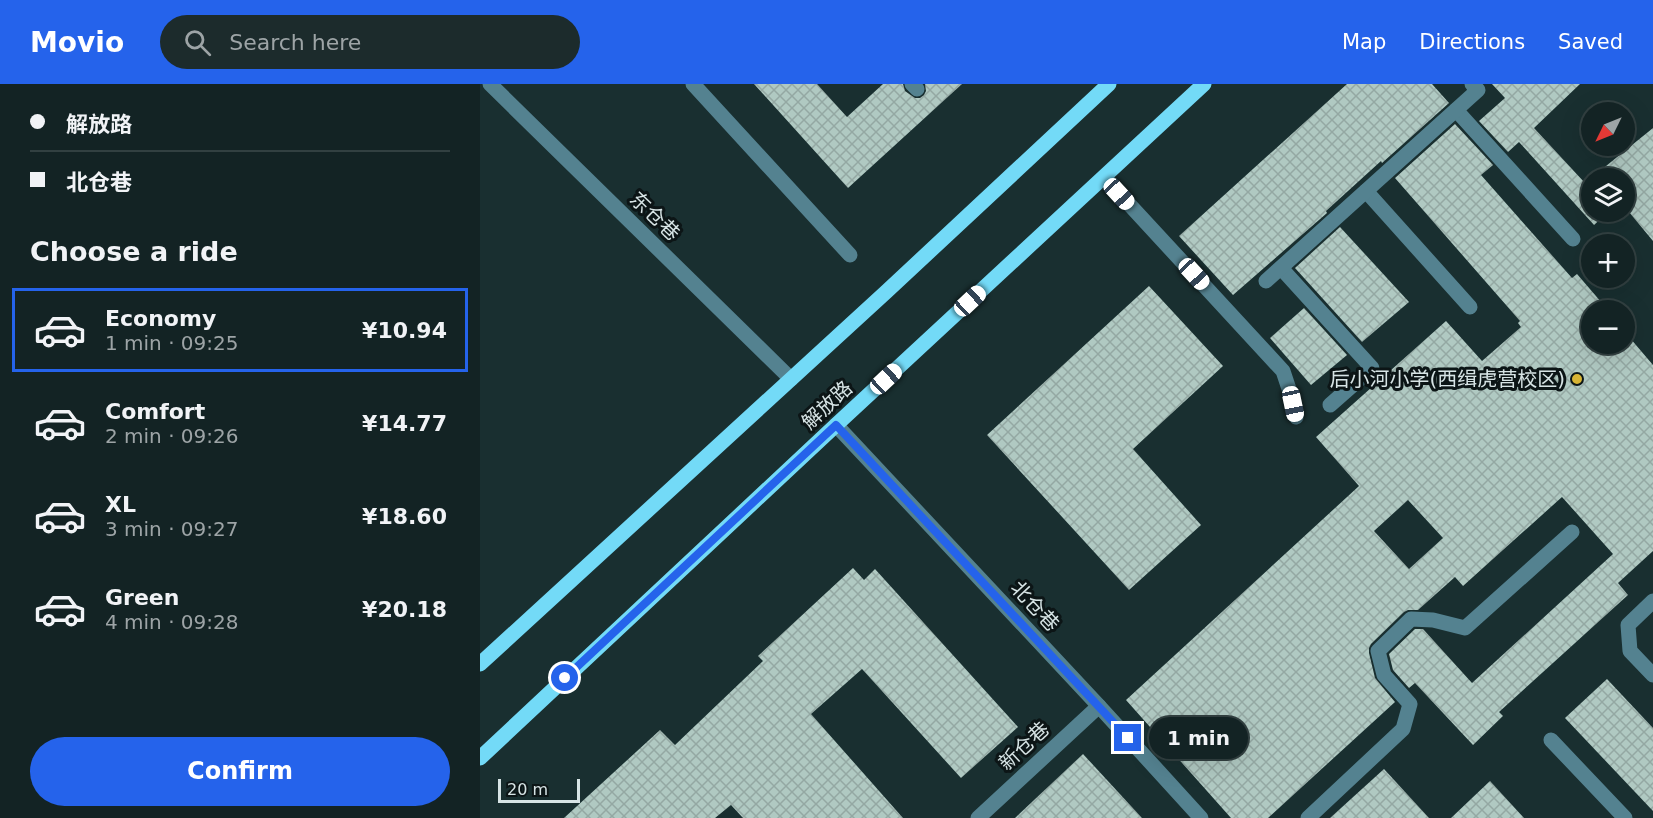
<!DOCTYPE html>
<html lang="en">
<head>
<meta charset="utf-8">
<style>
	body { margin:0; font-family:"DejaVu Sans","Noto Sans SC",sans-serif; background:#1c2b2c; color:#f1f3f6; height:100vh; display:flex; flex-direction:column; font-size:22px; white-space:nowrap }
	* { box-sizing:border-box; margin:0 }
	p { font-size:20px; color:#9da4a6 }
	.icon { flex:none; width:33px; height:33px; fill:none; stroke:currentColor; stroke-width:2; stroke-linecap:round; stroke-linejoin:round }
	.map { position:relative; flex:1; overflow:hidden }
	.details { display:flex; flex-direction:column; background:#132324; width:480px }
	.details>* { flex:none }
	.guide { display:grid; align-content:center; height:132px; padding:0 30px; background:#132324 }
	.needle { width:39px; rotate:227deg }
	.controls { position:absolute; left:1101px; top:18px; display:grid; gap:12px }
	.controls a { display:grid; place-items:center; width:54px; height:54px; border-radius:50%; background:#132324; box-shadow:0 6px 24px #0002,0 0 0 2px #324041; font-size:30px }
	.scale { position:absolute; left:18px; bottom:15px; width:82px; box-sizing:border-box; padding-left:6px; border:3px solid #d7e4e5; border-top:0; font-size:16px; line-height:21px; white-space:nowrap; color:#d7e4e5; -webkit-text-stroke:4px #0c1516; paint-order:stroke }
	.end { position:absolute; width:27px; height:27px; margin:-14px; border:8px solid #2563eb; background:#fff; box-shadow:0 0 0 3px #fff }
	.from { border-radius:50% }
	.bubble { position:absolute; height:42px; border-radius:21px; background:#132324; box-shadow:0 6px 24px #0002,0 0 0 2px #324041; font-size:20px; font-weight:800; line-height:42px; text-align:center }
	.car { position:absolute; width:18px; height:36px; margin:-18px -9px; border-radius:8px; box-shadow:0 0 4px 2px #0007; background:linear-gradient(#fff 24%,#345 0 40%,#fff 0 76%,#345 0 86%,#fff 0) }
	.guide b { display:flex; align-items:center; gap:21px; height:57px; font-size:22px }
	.guide b+b { border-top:2px solid #324041 }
	.guide i { width:15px; height:15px; background:#f1f3f6 }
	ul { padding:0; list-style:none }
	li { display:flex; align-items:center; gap:18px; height:84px; margin:0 12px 9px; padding:0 18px; border:3px solid transparent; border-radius:0px }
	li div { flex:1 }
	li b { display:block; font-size:22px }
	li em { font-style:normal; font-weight:800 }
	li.current { border-color:#2563eb }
	li>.icon { width:54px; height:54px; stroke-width:1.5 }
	h2 { padding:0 30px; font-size:27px; line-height:72px }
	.cta { display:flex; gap:12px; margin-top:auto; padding:12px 30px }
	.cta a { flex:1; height:69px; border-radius:36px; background:#2563eb; color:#fff; font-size:24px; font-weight:800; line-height:69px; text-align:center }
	header { display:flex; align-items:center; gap:36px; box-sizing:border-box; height:84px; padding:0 30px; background:#2563eb; color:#fff }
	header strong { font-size:28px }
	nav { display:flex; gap:33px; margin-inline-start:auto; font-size:21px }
	.search { width:420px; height:54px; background:#1c2b2c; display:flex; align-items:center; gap:15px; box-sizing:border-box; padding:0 21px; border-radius:33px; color:#9da4a6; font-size:22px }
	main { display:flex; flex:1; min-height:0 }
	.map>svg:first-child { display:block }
	.building { fill:url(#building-cross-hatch); fill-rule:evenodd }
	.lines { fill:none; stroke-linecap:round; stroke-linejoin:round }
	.minor { stroke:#548290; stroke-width:15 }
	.major { stroke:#73daf7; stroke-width:15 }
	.route { stroke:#2563eb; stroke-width:8 }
	.poi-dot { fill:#d7b434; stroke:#0c1516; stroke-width:2 }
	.labels { text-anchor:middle; stroke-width:6; stroke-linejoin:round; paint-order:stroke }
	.street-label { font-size:20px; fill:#d7e4e5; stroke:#0c1516 }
	.poi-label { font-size:20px; fill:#d7e4e5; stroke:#0c1516; text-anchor:end }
</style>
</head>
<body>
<header>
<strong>Movio</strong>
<div class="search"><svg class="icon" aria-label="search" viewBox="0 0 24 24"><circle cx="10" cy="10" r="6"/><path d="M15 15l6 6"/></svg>Search here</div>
<nav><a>Map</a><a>Directions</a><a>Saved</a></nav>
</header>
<main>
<section class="details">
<div class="guide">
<b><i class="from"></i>解放路</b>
<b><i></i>北仓巷</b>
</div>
<h2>Choose a ride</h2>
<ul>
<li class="current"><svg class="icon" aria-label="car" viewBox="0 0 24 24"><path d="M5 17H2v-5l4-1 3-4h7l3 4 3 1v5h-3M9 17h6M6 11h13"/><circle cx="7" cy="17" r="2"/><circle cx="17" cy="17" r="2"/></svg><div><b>Economy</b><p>1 min · 09:25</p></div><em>¥10.94</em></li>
<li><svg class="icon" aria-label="car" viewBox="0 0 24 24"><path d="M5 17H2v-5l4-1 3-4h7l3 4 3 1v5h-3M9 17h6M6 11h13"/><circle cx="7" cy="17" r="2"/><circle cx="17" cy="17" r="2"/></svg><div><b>Comfort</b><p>2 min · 09:26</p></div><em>¥14.77</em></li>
<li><svg class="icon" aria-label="car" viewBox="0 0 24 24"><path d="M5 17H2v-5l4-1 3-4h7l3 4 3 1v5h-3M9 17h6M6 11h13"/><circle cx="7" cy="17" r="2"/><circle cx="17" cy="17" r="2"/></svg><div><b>XL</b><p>3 min · 09:27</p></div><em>¥18.60</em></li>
<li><svg class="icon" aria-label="car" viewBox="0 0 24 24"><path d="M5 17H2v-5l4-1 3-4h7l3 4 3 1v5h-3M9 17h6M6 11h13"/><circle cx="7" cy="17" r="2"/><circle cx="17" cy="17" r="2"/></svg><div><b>Green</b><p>4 min · 09:28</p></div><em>¥20.18</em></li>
</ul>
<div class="cta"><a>Confirm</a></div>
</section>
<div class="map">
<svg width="1173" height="734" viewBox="0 0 1173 734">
	<defs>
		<pattern id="building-cross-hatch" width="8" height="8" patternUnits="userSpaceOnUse" patternTransform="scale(1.5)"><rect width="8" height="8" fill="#b0c9c2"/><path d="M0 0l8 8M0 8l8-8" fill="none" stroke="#94a8a3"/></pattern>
	</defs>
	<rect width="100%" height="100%" fill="#192f30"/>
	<g class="building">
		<path d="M274 0H337L367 33 403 0H423L425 7 435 14H440L444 11 446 7 445 0H482L368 104Z"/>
		<path d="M867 0H952L969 19 902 79 901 77 846 127 847 129 753 211 699 152Z"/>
		<path d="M1012 0H1100L1054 44 1105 99 1173 44V157L1144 122V94H1112V128H1128L1114 141 1039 58 1028 68 999 37 1025 14Z"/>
		<path d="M975 40 1013 81 1001 91 1092 194 1097 190 1128 226H1112V260H1144V247L1173 281V467L1138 499 1148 511 1019 628 1023 632 993 661 935 599 929 604 913 586 909 570 935 545H943L992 599 1133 470 1082 413 983 502 975 493 938 526H928L924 528 891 560 889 564V569L895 594 915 618 788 734H751L646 616 879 402 836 353 966 237 1002 277 1041 243 1038 239 1040 237 915 94ZM928 416 963 454 929 485 894 447Z"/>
		<path d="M860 143 929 218 882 258 815 184Z"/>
		<path d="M669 202 743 282 653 365 721 441 649 506 507 351Z"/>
		<path d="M824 224 867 271 831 301 790 254Z"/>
		<path d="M373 484 384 496 395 485 538 643 481 694 382 585 331 630 423 734H263L251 721 235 734H84L180 646 195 661 283 577 278 572Z"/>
		<path d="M1127 595 1173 644V727L1085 634Z"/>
		<path d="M603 670 662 734H535Z"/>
		<path d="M904 685 949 734H850Z"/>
		<path d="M1010 697 1044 734H971Z"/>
	</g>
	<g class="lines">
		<g class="minor">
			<path d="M10 0 311 295"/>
			<path d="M213 0 370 171"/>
			<path d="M432 0 437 5"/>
			<path d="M976 26 1093 155"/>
			<path d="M624 93 803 287 810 308 816 333"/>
			<path d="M886 107 990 223"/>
			<path d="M801 184 892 284 850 321"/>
			<path d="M786 197 998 6 992 0"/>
			<path d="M356 341 619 622 721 734"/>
			<path d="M1173 517 1148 541 1150 567 1173 591"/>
			<path d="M1071 656 1145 734"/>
			<path d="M498 734 619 622"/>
			<path d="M828 734 923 645 930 620 904 591 898 567 931 535 953 536 985 544 1092 448"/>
		</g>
		<g class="major">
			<path d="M0 580 406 208 629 0"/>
			<path d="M0 674 356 341 724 0"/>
		</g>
	</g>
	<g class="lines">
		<path class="route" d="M85 594 356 341 648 654"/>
	</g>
	<circle class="poi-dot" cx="1097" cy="295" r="6"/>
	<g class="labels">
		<g class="street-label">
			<text transform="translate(175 132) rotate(44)" y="7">东仓巷</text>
			<text transform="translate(347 321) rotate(-43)" y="7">解放路</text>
			<text transform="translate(555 522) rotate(47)" y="7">北仓巷</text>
			<text transform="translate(544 662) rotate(-43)" y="7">新仓巷</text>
		</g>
		<g class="poi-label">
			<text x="1085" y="302">后小河小学(西缉虎营校区)</text>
		</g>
	</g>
</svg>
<div class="controls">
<a><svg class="needle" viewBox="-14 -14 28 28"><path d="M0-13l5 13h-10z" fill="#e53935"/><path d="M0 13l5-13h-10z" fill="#9da4a6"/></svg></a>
<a><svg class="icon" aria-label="layers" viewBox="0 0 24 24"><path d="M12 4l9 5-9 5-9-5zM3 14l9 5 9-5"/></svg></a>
<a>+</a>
<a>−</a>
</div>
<div class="scale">20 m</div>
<i class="end from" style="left:85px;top:594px"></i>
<i class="end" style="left:648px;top:654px"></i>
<div class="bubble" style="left:669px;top:633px;width:99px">1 min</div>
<i class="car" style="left:639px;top:110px;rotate:137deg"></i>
<i class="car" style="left:714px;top:190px;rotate:137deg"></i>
<i class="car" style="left:490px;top:217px;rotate:47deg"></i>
<i class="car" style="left:406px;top:295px;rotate:47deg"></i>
<i class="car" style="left:813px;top:320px;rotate:168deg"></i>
</div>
</main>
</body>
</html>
